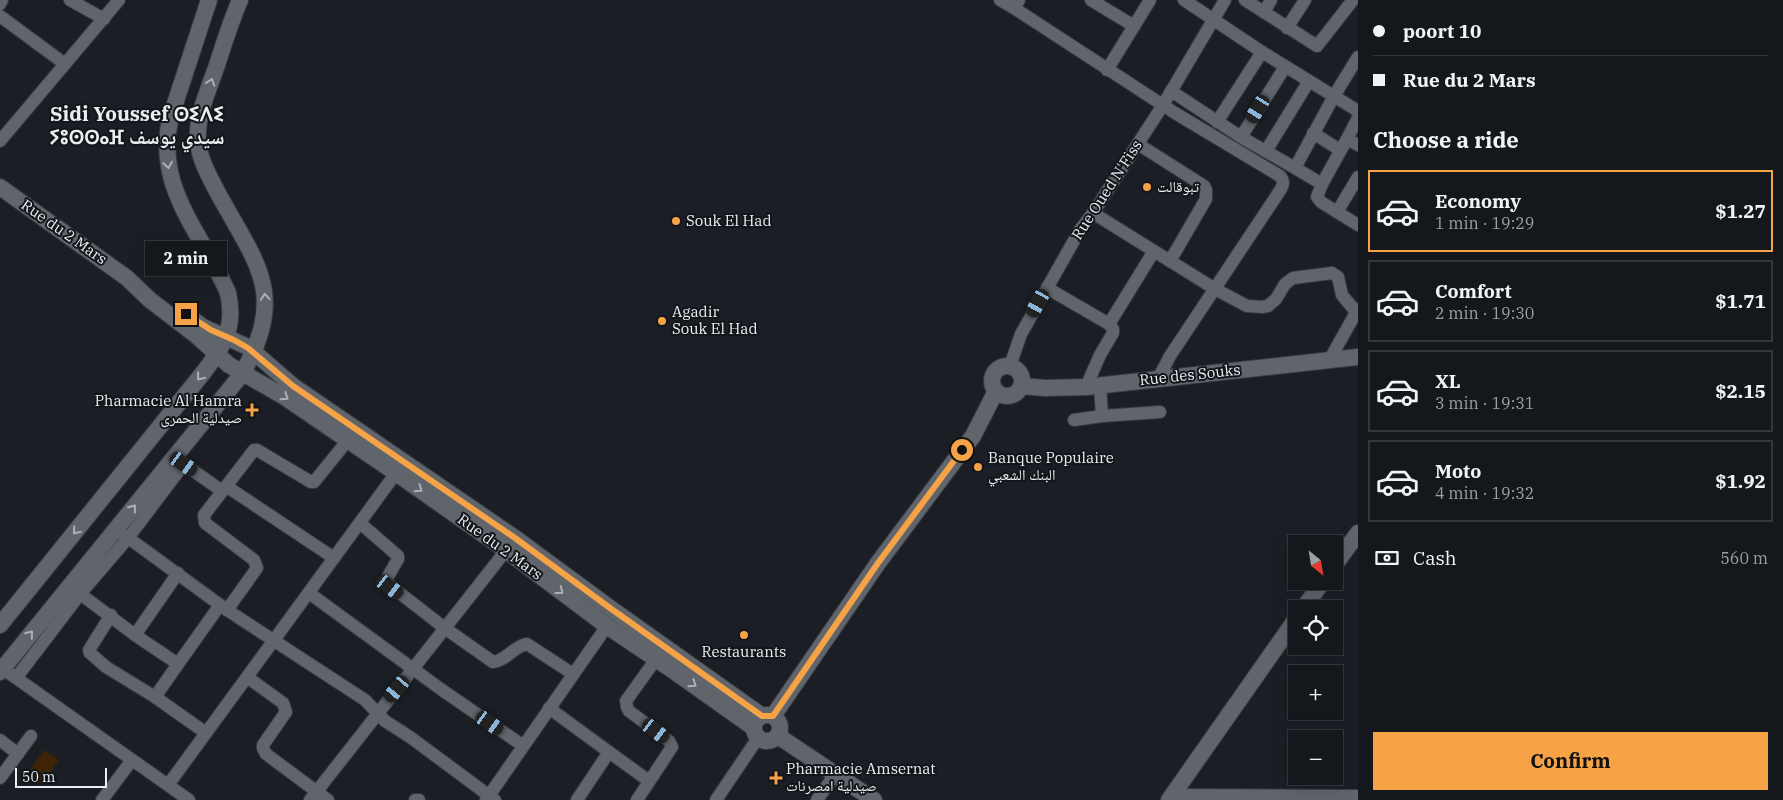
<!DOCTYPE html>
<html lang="en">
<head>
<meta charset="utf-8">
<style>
	body { margin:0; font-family:"IBM Plex Serif","Noto Naskh Arabic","Noto Sans Tifinagh",serif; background:#1d2025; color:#f1f3f6; height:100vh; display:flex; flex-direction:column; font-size:19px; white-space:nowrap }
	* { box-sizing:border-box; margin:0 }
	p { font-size:16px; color:#9d9fa3 }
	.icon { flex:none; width:28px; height:28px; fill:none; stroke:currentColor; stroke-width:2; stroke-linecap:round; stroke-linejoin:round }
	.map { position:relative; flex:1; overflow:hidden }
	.details { display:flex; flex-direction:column; background:#14171c; width:425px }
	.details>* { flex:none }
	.banner { display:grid; align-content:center; height:110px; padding:0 15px; background:#14171c }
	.needle { width:32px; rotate:150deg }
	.buttons { position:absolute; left:1288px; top:535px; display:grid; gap:10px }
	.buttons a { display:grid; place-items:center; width:55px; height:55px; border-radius:0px; background:#14171c; box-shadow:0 5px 20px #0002,0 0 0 1px #33363b; font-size:25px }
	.scale { position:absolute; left:15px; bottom:12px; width:92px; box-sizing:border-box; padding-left:5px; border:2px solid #eaedf1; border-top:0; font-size:14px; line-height:18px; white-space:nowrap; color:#eaedf1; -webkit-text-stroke:4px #12161b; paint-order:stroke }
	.end { position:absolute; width:22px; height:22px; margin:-11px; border:6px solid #f6a247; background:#111; box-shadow:0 0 0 2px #111 }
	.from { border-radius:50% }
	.bubble { position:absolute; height:35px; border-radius:0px; background:#14171c; box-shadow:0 5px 20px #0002,0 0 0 1px #33363b; font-size:16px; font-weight:800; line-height:35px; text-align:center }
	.car { position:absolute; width:15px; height:30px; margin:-15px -8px; border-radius:6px; box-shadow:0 0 4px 1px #0007; background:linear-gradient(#222 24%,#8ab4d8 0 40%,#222 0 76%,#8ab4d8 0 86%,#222 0) }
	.banner b { display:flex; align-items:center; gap:18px; height:48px; font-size:19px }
	.banner b+b { border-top:1px solid #33363b }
	.banner i { width:12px; height:12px; background:#f1f3f6 }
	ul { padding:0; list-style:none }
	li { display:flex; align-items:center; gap:15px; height:82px; margin:0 10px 8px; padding:0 5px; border:2px solid #33363b; border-radius:0px }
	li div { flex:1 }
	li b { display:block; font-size:19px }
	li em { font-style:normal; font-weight:800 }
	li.on { border-color:#f6a247 }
	li>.icon { width:45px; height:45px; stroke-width:1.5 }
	h2 { padding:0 15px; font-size:22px; line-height:60px }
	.pay { display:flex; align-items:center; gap:12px; height:55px; padding:0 15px; font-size:19px }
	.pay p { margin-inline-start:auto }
	.action { display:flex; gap:10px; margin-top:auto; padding:10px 15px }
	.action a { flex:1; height:58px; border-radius:0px; background:#f6a247; color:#111; font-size:20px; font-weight:800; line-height:58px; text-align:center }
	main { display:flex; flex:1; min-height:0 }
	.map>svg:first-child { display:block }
	.green { fill:#3e2305 }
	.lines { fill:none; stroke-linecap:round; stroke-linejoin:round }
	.minor-casing { stroke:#383b40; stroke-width:14 }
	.tertiary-casing { stroke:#383b40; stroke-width:18 }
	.minor { stroke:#60656c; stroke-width:12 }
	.tertiary { stroke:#60656c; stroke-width:16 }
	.oneway { stroke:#acb0b5 }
	.route { stroke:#f6a247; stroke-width:6 }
	.poi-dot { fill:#f6a247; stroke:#12161b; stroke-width:2 }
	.labels { text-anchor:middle; stroke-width:4; stroke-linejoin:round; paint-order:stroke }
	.poi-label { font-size:15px; fill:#eaedf1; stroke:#12161b; text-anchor:start }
	.street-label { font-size:15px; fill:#eaedf1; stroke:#12161b }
	.district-label { font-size:20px; font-weight:bold; fill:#eaedf1; stroke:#12161b }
</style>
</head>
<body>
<main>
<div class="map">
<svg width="1358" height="800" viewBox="0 0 1358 800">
	<rect width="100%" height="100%" fill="#1b1f25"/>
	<path class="green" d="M44 750 59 760 42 784 27 774Z"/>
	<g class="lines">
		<g class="minor-casing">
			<g id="minor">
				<path d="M70 0 104 19"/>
				<path d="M1000 0 1014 8"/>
				<path d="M1019 0 1014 8 1175 113 1280 176C1285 182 1283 186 1279 192L1170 356 1158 379"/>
				<path d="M1091 0 1134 26"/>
				<path d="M1184 0 1262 52 1358 111"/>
				<path d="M1245 0 1317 46 1353 0"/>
				<path d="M0 4 2 0"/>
				<path d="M1264 12 1271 0"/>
				<path d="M0 16 65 64"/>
				<path d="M1287 28 1305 0"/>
				<path d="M1107 70 1150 0"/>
				<path d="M1171 91 1241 137 1295 168 1334 96 1358 57"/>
				<path d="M1358 118 1347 139 1358 145"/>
				<path d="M1217 122 1262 52"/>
				<path d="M1313 133 1340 150"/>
				<path d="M1241 137 1285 67"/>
				<path d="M1347 139 1322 184 1317 197 1321 202 1358 225"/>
				<path d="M0 141 119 0"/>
				<path d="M1138 144 1204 186 1206 190V199L1170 261"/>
				<path d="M1266 151 1309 81"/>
				<path d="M1295 168 1322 184"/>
				<path d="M1337 212 1358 177"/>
				<path d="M1093 213 1215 289 1247 306 1262 307 1268 306 1276 299 1285 284 1293 278 1332 273 1338 277 1342 295 1356 312"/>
				<path d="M1047 288 1109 324 1113 329V333L1100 355 1086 387"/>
				<path d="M1109 324 1154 251"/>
				<path d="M1330 359 1358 309"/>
				<path d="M1010 366 1021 334 1080 230 1093 213 1163 105 1225 0"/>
				<path d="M1102 416 1160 412"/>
				<path d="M1074 420 1102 416 1100 385"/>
				<path d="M178 460 222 491"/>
				<path d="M226 486 334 558"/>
				<path d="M360 523 398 556V559L387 578 388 584 446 629 493 662C506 661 514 646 527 644L573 674"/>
				<path d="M116 529 227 610 365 700 385 721 410 737 495 800"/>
				<path d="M75 590 135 635 178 664 155 697 206 733"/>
				<path d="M309 593 442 690 522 745"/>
				<path d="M227 610 257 568 254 560 205 523 204 515 254 450H257L311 482H314L348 440"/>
				<path d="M111 615 89 650 90 653 106 667 155 697"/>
				<path d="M135 635 178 573"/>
				<path d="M178 664 220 605"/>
				<path d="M9 673 189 800"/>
				<path d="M247 677 283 703 286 712 263 745V748L266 754 328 800"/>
				<path d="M16 678 80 594 128 538 184 464"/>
				<path d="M549 708 609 752 577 800"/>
				<path d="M0 740 18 754"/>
				<path d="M609 752 649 781"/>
				<path d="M0 778 31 736"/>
				<path d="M168 785 396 473"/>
				<path d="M1173 795 1358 796"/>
				<path d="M102 800 132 760"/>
				<path d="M310 800 511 544"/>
				<path d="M415 800H419"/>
				<path d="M486 800 607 626"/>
				<path d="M637 800 672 747 669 741 629 711 627 707 626 701 656 659"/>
				<path d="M716 800 758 738"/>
				<path d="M817 800 836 773"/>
			</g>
		</g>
		<g class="tertiary-casing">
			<g id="tertiary">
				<path d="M0 187 127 278 150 300 197 336 229 365 283 396 396 473 507 551 607 626 668 667 754 728"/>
				<path d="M184 313 203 327 248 347 293 386 515 538 610 608 762 716"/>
				<circle cx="1007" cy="381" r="15"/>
				<path d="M1022 386 1045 388 1086 387 1358 357"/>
				<path d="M1334 566 1358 533"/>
				<path d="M1303 609 1323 581"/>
				<path d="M0 625 203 373C223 347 236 328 228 293 202 232 153 187 171 116L209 0"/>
				<path d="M0 672 242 374C287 294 258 266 219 195 210 178 200 161 198 142 196 115 209 89 217 65 224 43 231 21 240 0"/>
				<circle cx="767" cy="728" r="13"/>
				<path d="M773 716 878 563 973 436 996 391"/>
				<path d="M778 736 874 800"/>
				<path d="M1169 800 1296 619"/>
			</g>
		</g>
		<use href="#minor" class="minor"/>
		<use href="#tertiary" class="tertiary"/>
	</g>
	<defs><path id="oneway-chevron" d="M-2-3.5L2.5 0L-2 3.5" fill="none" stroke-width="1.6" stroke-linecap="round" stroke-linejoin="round" transform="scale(1.25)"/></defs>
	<g class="oneway">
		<use href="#oneway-chevron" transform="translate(211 82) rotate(-71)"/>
		<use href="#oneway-chevron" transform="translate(168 165) rotate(81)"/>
		<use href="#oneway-chevron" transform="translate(265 297) rotate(-94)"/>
		<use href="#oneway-chevron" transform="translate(200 377) rotate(128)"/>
		<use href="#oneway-chevron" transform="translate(285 397) rotate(33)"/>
		<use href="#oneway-chevron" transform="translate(419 489) rotate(35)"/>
		<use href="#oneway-chevron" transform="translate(133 508) rotate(-51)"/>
		<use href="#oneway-chevron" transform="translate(76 531) rotate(129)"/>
		<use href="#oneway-chevron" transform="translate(560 591) rotate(37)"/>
		<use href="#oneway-chevron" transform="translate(30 634) rotate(-51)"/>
		<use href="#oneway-chevron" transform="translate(693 684) rotate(35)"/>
	</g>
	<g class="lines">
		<path class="route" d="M186 314 211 330 234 340 248 348 293 386 515 538 610 608 762 716H773L878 563 962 450"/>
	</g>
	<g class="poi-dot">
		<circle cx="1147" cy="187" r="5"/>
		<circle cx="676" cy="221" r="5"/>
		<circle cx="662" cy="321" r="5"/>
		<path d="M249.5 402.5h5v5h5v5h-5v5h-5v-5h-5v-5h5z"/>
		<circle cx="978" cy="467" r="5"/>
		<circle cx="744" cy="635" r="5"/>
		<path d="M773.5 770.5h5v5h5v5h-5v5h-5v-5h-5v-5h5z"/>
	</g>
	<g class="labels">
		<g class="poi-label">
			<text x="1157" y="192">تبوقالت</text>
			<text x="686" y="226">Souk El Had</text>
			<text x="672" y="317">Agadir<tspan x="672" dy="17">Souk El Had</tspan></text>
			<text x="242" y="406" text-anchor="end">Pharmacie Al Hamra<tspan x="242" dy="17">صيدلية الحمرى</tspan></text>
			<text x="988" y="463">Banque Populaire<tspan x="988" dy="17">البنك الشعبي</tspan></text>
			<text x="744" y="657" text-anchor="middle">Restaurants</text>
			<text x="786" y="774">Pharmacie Amsernat<tspan x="786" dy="17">صيدلية امصرنات</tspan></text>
		</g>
		<g class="street-label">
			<text transform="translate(1107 190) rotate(-57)" y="5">Rue Oued N'Fiss</text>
			<text transform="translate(64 232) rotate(35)" y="5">Rue du 2 Mars</text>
			<text transform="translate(1190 375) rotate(-6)" y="5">Rue des Souks</text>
			<text transform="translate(500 547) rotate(36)" y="5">Rue du 2 Mars</text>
		</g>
		<g class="district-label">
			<text x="137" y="121">Sidi Youssef ⵙⵉⴷⵉ<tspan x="137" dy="23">ⵢⵓⵙⵙⴰⴼ سيدي يوسف</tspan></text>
		</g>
	</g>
</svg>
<div class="buttons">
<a><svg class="needle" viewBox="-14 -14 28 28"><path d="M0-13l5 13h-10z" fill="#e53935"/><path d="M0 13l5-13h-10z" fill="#9d9fa3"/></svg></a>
<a><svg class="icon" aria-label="locate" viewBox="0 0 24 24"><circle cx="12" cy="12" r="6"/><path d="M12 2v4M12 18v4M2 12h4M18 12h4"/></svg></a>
<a>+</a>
<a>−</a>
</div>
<div class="scale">50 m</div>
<i class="end from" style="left:962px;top:450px"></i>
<i class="end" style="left:186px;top:314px"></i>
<div class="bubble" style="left:145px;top:241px;width:82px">2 min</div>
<i class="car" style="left:1258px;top:109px;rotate:212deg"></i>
<i class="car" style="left:1038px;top:303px;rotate:209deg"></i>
<i class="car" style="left:184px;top:464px;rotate:125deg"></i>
<i class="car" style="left:390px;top:587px;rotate:127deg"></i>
<i class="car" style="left:397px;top:689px;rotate:220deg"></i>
<i class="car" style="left:490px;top:723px;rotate:125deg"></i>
<i class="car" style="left:656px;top:731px;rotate:127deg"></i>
</div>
<section class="details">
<div class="banner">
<b><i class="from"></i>poort 10</b>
<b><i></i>Rue du 2 Mars</b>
</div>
<h2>Choose a ride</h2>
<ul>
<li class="on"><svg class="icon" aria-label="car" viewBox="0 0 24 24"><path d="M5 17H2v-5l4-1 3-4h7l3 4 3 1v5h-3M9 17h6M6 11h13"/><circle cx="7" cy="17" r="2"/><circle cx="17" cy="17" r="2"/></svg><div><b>Economy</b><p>1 min · 19:29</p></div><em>$1.27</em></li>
<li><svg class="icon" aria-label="car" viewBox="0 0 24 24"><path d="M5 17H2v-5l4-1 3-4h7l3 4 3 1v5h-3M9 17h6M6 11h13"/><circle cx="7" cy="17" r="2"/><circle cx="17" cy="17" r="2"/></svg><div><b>Comfort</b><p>2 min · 19:30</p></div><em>$1.71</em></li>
<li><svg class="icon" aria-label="car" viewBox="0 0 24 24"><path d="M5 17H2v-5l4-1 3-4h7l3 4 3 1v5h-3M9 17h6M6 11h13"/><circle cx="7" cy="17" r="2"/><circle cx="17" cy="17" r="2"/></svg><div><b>XL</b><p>3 min · 19:31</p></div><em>$2.15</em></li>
<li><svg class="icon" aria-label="car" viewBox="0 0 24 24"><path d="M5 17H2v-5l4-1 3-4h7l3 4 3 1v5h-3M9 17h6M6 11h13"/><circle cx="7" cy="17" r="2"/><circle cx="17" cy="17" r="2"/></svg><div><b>Moto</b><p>4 min · 19:32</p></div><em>$1.92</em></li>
</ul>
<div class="pay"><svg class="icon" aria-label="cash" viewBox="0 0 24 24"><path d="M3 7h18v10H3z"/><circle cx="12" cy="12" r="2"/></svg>Cash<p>560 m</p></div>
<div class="action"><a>Confirm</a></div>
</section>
</main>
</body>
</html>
